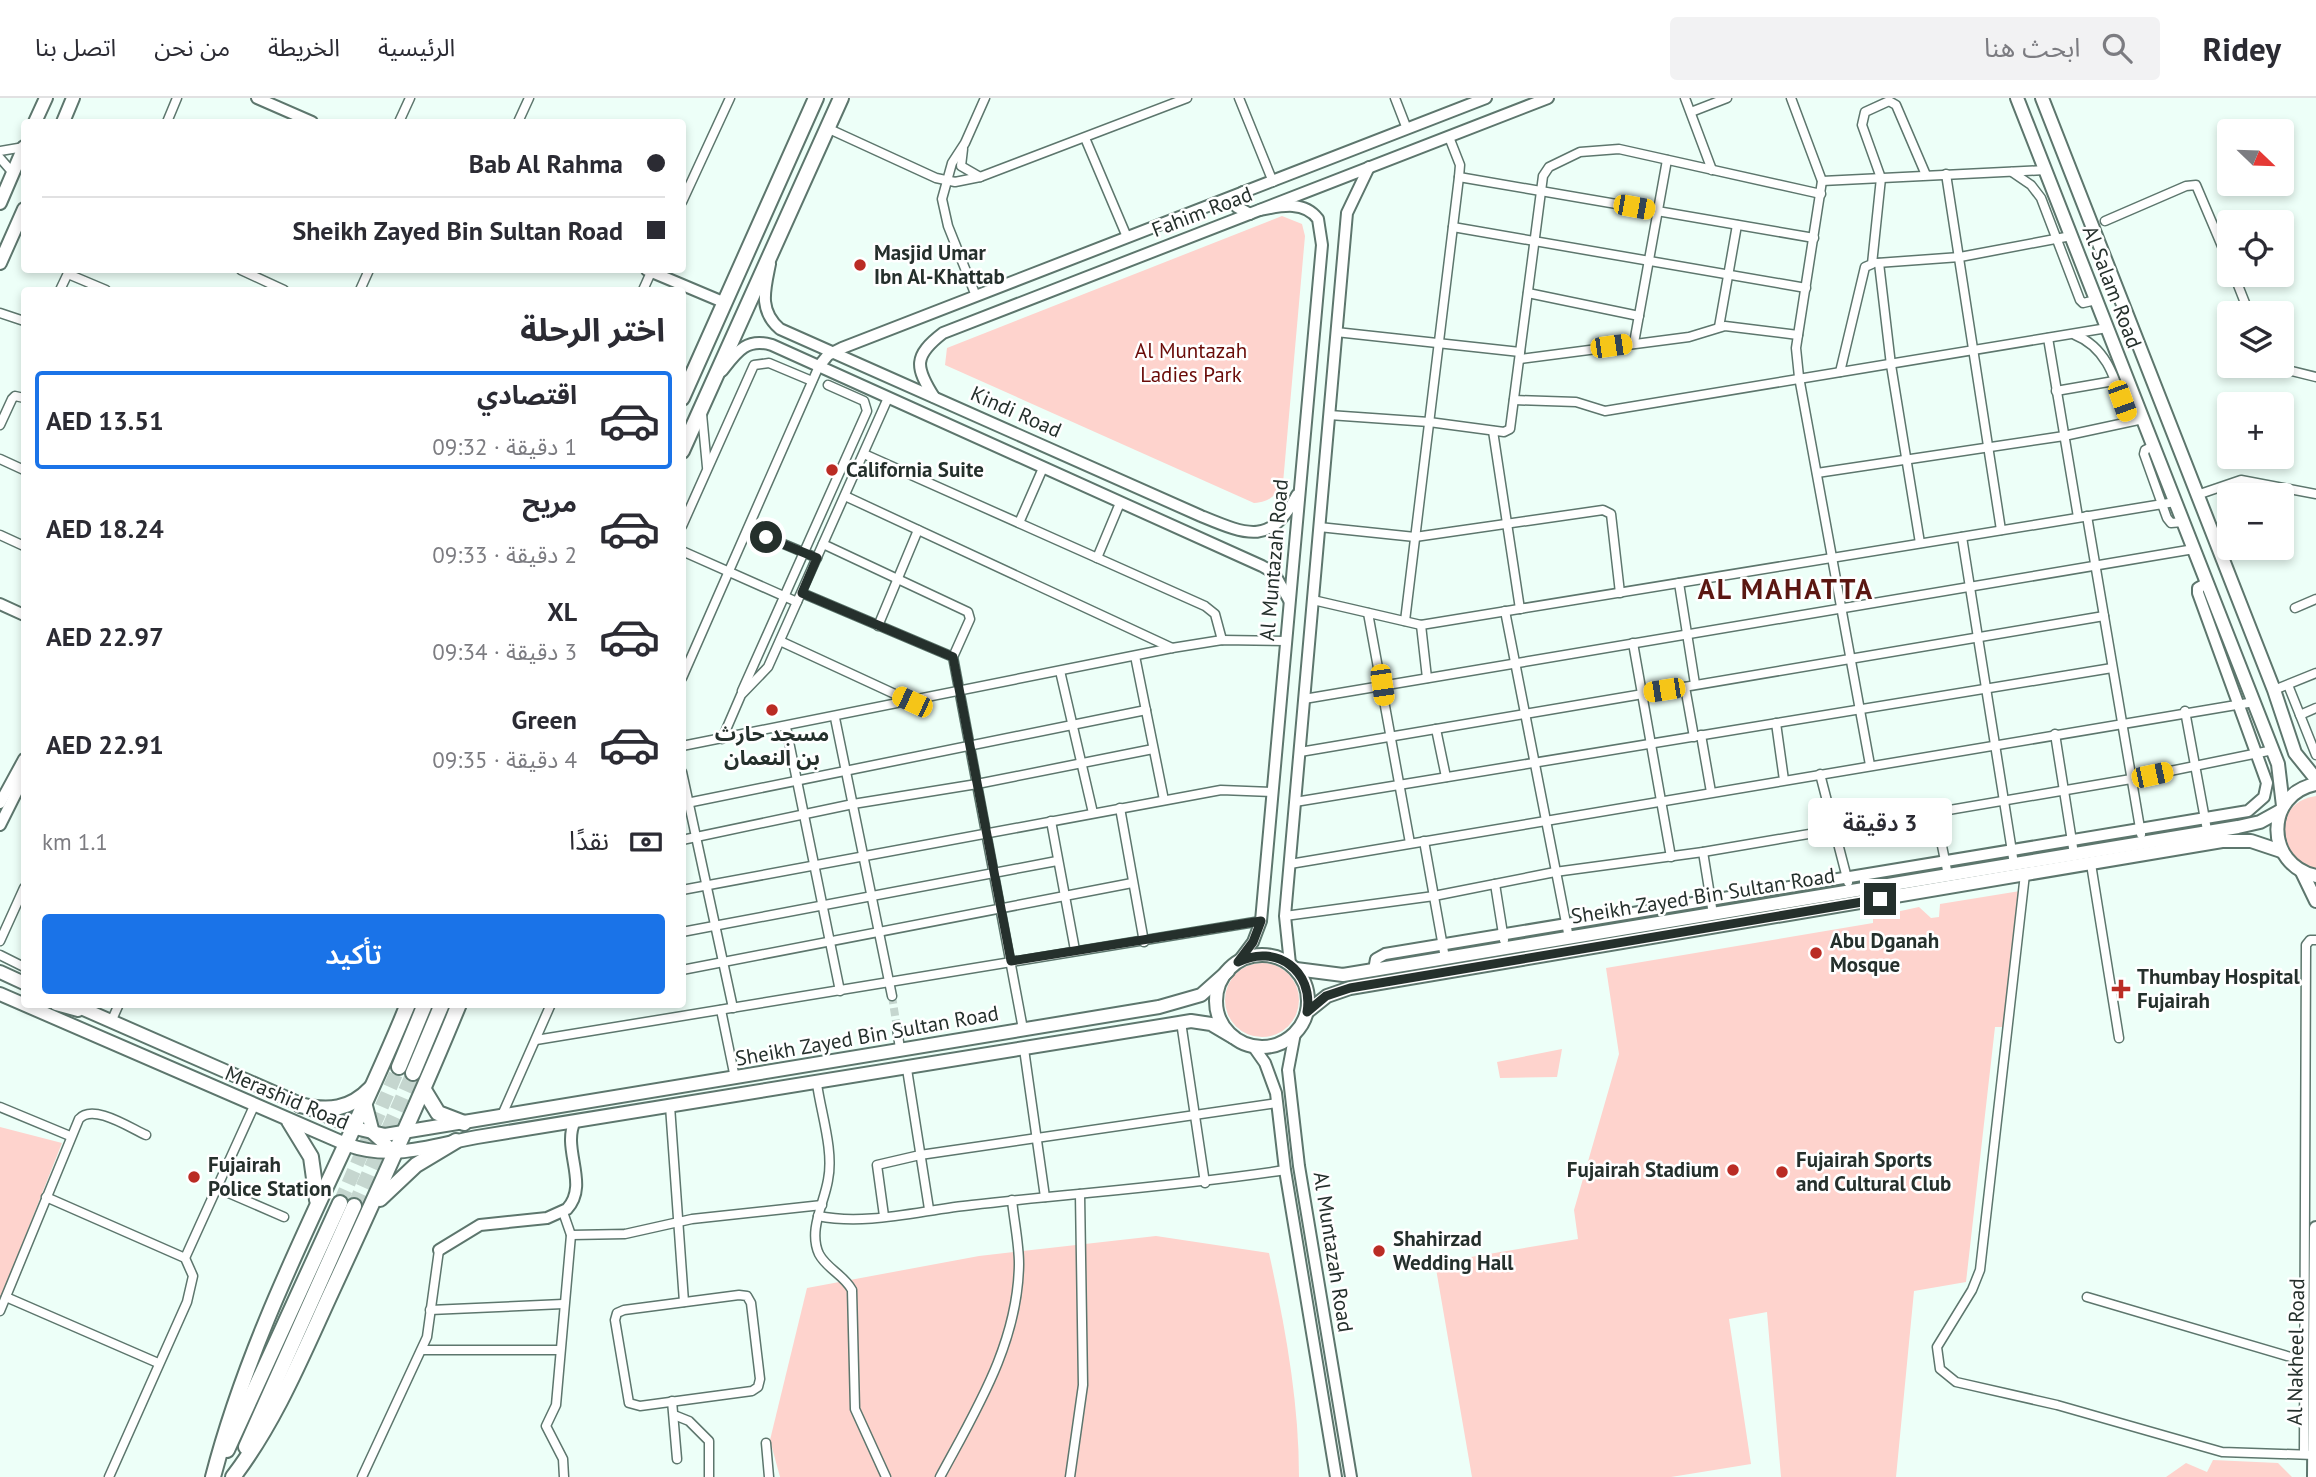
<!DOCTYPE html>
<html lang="ar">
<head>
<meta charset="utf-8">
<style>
	body { margin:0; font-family:"PT Sans","Noto Sans Arabic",sans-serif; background:#f2f2f3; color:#2b2b33; direction:rtl; height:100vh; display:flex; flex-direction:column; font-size:26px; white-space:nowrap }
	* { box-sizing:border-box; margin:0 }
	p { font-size:23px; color:#7c7c81 }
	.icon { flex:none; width:38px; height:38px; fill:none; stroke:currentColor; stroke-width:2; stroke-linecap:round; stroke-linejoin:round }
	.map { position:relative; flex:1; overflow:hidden; direction:ltr }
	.drawer { position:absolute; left:21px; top:189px; width:665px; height:721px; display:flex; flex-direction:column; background:#fff; border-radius:7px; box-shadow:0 4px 10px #0003; direction:rtl }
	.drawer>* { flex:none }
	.hud { position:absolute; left:21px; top:21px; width:665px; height:154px; border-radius:7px; box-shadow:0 4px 10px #0003; direction:rtl; display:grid; align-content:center; height:154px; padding:0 21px; background:#fff }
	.needle { width:46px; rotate:113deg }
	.controls { position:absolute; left:2217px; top:21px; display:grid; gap:14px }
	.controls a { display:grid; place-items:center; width:77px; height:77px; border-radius:7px; background:#fff; box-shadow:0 4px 10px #0003; font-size:35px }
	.end { position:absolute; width:32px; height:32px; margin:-16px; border:9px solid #25302c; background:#fff; box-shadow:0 0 0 4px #fff }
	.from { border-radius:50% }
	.bubble { position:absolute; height:49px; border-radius:7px; background:#fff; box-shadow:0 4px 10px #0003; font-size:23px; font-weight:600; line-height:49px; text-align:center; direction:rtl }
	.car { position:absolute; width:21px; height:42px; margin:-21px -10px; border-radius:9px; box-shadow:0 0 5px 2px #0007; background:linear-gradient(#f5c518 24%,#345 0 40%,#f5c518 0 76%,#345 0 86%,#f5c518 0) }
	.hud b { display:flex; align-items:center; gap:24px; height:66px; font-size:26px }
	.hud b+b { border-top:2px solid #e1e1e2 }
	.hud i { width:18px; height:18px; background:#2b2b33 }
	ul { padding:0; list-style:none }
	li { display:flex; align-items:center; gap:21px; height:98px; margin:0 14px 10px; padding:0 7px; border:4px solid transparent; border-radius:7px }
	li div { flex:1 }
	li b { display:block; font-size:26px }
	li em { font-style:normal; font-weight:600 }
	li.active { border-color:#1a73e8 }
	li>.icon { width:63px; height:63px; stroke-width:1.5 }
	h2 { padding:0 21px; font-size:32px; line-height:84px }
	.pay { display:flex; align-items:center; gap:18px; height:77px; padding:0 21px; font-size:26px }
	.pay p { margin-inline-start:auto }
	.cta { display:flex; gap:14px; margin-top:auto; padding:14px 21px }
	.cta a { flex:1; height:80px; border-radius:7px; background:#1a73e8; color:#fff; font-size:28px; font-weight:600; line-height:80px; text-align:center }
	header { display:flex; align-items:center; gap:42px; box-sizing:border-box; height:98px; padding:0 35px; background:#fff; border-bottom:2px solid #e1e1e2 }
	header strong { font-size:33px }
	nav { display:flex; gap:38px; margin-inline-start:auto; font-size:24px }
	.search { width:490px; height:63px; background:#f2f2f3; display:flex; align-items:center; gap:18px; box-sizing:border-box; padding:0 24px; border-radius:7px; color:#7c7c81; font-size:26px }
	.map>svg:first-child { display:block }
	.green { fill:#fed3cd }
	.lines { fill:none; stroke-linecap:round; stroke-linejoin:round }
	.minor-tunnel { stroke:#c5d6cf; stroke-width:8; stroke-dasharray:8 4; stroke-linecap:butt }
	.trunk-tunnel { stroke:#c5d6cf; stroke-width:14; stroke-dasharray:14 7; stroke-linecap:butt }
	.minor-casing { stroke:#5d766d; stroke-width:11 }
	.tertiary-casing { stroke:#5d766d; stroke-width:14 }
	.secondary-casing { stroke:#5d766d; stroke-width:16 }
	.trunk-casing { stroke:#5d766d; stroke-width:18 }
	.minor { stroke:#fff; stroke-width:8 }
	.tertiary { stroke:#fff; stroke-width:10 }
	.secondary { stroke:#fff; stroke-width:12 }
	.trunk { stroke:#fff; stroke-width:14 }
	.route { stroke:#25302c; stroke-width:9 }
	.poi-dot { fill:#ba2c24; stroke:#fff; stroke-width:2.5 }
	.labels { text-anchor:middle; stroke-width:5; stroke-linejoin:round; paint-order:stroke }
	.street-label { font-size:21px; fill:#25302c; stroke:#fff }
	.poi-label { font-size:21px; font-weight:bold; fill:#25302c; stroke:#fff; text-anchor:start }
	.park-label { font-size:21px; fill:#6a0c09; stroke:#fff }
	.district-label { font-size:28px; font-weight:bold; letter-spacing:2px; fill:#5b1712; stroke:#fff }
</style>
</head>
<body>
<header>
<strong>Ridey</strong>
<div class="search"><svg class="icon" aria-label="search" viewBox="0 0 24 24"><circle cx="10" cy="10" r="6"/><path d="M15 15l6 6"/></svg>ابحث هنا</div>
<nav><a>الرئيسية</a><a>الخريطة</a><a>من نحن</a><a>اتصل بنا</a></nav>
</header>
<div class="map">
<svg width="2316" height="1379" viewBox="0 0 2316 1379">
	<rect width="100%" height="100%" fill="#edfff8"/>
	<g class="green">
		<path d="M1282 118 1302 126 1305 138 1283 385C1275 398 1270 404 1254 405L945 267 947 250Z"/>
		<path d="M2316 698V774H2313L2284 753C2281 726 2285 703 2316 698Z"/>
		<path d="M2020 793 2005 929H1995L1966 1184 1914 1193 1896 1379H1781L1767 1214 1729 1221 1751 1366 1671 1379H1472L1435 1165 1578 1141 1574 1112 1619 956 1606 870 1873 825V819L1919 809 1931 820 1939 819 1940 806Z"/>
		<circle cx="1262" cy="902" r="37"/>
		<path d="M1562 951 1557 979 1500 980 1497 964Z"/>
		<path d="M0 1029 62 1045 0 1202Z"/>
		<path d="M1156 1138 1269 1155C1285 1228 1299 1303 1299 1379H780L770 1342 807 1190 979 1158Z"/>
		<path d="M2213 1362 2278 1365 2292 1379H2166L2186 1365 2207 1374Z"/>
	</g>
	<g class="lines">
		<path class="minor-tunnel" d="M892 898 897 930"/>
		<g class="trunk-tunnel">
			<path d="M340 1105 399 969"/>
			<path d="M354 1108 413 975"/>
		</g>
		<g class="minor-casing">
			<g id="minor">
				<path d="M1239 0 1273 84"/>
				<path d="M1395 0 1407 31"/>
				<path d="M1685 0 1712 72"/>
				<path d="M1791 0 1822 83 1796 250 1799 279 1870 667"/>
				<path d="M1691 14 1727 0"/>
				<path d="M167 24 177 0"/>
				<path d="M399 24 410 0"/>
				<path d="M518 24 529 0"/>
				<path d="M827 30 936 80 955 84 980 79 1187 0"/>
				<path d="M1085 40 1127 139"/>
				<path d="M963 51 961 68 980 79"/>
				<path d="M0 53 24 49"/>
				<path d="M0 60 13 75"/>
				<path d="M2012 74 2031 87 2041 100 2080 202 2083 205 2096 202"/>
				<path d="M1946 76 2001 432"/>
				<path d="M1459 79 1814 140"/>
				<path d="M1822 83 2045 72"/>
				<path d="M682 104 730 0"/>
				<path d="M2105 123 2186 88 2196 87 2230 167"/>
				<path d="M1453 129 1806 190"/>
				<path d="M1877 165 1960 159 2071 138"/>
				<path d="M1879 165 1891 267 1920 445"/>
				<path d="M241 172 284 192"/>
				<path d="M68 176 106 192"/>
				<path d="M2234 177 2249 215"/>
				<path d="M60 192 69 173"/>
				<path d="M360 192 369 172"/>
				<path d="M643 192 652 172"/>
				<path d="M1528 195 1639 218"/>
				<path d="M976 198 948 128 942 101 952 65 965 45 985 0"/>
				<path d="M0 215 24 223"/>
				<path d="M1719 229 1737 127"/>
				<path d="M1336 234 1520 254"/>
				<path d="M2075 237C2111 251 2117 290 2129 323"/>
				<path d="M2048 240 2078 419"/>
				<path d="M1634 245 1667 62"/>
				<path d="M1520 261 1689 239 1725 228 1798 237"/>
				<path d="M2271 268 2316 279"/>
				<path d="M1840 274 1865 169 1872 166 1881 80 1862 27 1865 14 1889 3 1896 7 1926 77"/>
				<path d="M2056 293 2114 283"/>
				<path d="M1514 302 1576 304 1605 313 2107 230"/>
				<path d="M702 316 707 369"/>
				<path d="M1329 317 1429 324 1504 334 1510 331 1543 78 1549 69 1580 54 1619 51 1821 96"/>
				<path d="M0 327 12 301 15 298 24 300"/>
				<path d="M1493 333 1520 511"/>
				<path d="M2153 348 2145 352 2144 356 2167 420 2171 425 2183 424"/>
				<path d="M864 356 1205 508 1215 516 1222 542"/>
				<path d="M0 361 24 372"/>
				<path d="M1817 375 2064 338 2143 321"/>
				<path d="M2197 397 2241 382 2316 396"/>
				<path d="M845 398 1172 550"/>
				<path d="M2087 418 2141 736"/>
				<path d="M1019 425 1043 370"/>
				<path d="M682 428 754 267 769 265 812 283"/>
				<path d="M1319 429 1415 439 1603 412 1611 416 1620 495"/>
				<path d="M748 431 817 460"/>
				<path d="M0 437 24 448"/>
				<path d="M1962 439 2014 766"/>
				<path d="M823 446 968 514 970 521 953 559 1023 931"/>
				<path d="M682 453 797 504"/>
				<path d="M1097 460 1120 405"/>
				<path d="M1679 485 1695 586"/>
				<path d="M802 495 953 559"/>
				<path d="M1313 502 1421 527 2175 404"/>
				<path d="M2295 510 2316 501"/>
				<path d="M1505 513 1569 840"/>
				<path d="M1368 515 1410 745"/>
				<path d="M1405 523 1459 79 1460 67 1449 39"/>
				<path d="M1421 527 1427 580"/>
				<path d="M878 528 918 432"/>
				<path d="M780 543 912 604"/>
				<path d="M1633 545 1671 759"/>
				<path d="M1135 558 1164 702"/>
				<path d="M1060 573 1093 715"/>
				<path d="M682 580 819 268"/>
				<path d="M2288 587 2316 657"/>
				<path d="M1685 589 1694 639"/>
				<path d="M2274 592 2316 575"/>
				<path d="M742 593 867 313 864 303 828 287"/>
				<path d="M1304 601 2194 451"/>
				<path d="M2185 613 2207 732"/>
				<path d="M2300 617 2316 610"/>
				<path d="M835 620 892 898"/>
				<path d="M1776 625 1784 682"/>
				<path d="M786 629 840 893"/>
				<path d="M1436 631 1446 679"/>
				<path d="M2055 636 2074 756"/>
				<path d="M1701 637 1711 694"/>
				<path d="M722 641 741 597 768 569 888 300"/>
				<path d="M682 648 1172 550 1222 542 1286 543"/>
				<path d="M1300 654 2104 518"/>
				<path d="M682 674 733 910"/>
				<path d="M1820 676 1848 784"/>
				<path d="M1295 704 2112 570"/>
				<path d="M682 706 1146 612"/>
				<path d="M1120 710 1144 844"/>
				<path d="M1935 714 1948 777"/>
				<path d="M1051 723 1075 852"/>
				<path d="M682 742 853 706 977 686 1153 651"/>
				<path d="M1424 743 1445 860"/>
				<path d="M1703 754 1713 816"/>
				<path d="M1290 766 2254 604"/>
				<path d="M2091 766 2119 940"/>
				<path d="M2025 776 1980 1172 1972 1192 1937 1249 1940 1271 1956 1284 2057 1307 2222 1354 2314 1357"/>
				<path d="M1495 786 1504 842"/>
				<path d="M682 792 1221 692 1273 694"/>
				<path d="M1285 818 1434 798 1555 774 1703 754 2131 681 2273 652"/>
				<path d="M682 834 1057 763"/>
				<path d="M0 843 24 790"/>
				<path d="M0 857 24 869"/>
				<path d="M682 872 1132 785"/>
				<path d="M721 912 735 980"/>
				<path d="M111 924 119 906"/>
				<path d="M1181 924 1205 1085"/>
				<path d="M897 930 900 951"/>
				<path d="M536 942 1261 823"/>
				<path d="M1024 951 1045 1099"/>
				<path d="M907 971 929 1111"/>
				<path d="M817 986C821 1015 834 1053 828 1082 824 1106 808 1132 819 1156 827 1171 844 1177 852 1192L855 1311 886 1379"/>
				<path d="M670 1008 684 1204"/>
				<path d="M0 1009 70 1038"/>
				<path d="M502 1017 551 906"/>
				<path d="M217 1090 284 1119"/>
				<path d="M46 1099 185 1160 193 1178 187 1204 109 1379"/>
				<path d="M563 1114 571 1137 556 1307 546 1328 563 1361 564 1379"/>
				<path d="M818 1118C868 1128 921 1112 972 1107 1076 1095 1181 1088 1285 1072"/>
				<path d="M884 1118 877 1067 920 1057 1277 1005"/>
				<path d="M571 1137 625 1136 692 1121 822 1107"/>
				<path d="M185 1160 254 1008"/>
				<path d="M739 1197 747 1198 751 1205 760 1281 758 1289 752 1293 640 1308 629 1305 615 1222 617 1215 624 1212Z"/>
				<path d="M6 1199 158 1265"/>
				<path d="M2087 1199 2304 1263"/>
				<path d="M430 1212 563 1206"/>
				<path d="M0 1213 79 1021C93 1005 130 1030 146 1037"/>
				<path d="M422 1252H559"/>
				<path d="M672 1303 677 1361"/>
				<path d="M674 1317 689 1323 709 1343V1379"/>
				<path d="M766 1345 769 1379"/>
				<path d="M2304 1356 2306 847 2310 842H2316"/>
				<path d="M362 1379 427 1239 439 1152"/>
				<path d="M940 1379C976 1312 1018 1245 1019 1166 1019 1145 1014 1123 1012 1102"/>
				<path d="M1070 1379 1083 1287 1080 1096"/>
			</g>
		</g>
		<g class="tertiary-casing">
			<g id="tertiary">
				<path d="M257 0 312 24"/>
				<path d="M1243 94 1237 109 1250 116"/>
				<path d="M770 166C765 191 758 212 780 231L1201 418C1247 437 1271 448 1297 397"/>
				<path d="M647 172 723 204"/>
				<path d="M819 268 828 257 842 250 1486 0"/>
				<path d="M722 273C736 255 746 239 772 247L1262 468 1274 475 1289 502"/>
				<path d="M934 299C915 269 913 258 943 235L1548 0"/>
				<path d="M0 506 24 517"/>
				<path d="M0 705 24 661"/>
				<path d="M0 727 24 679"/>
				<path d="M1238 864 1253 844 1261 823 1322 147 1318 121C1304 102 1280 108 1260 112"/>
				<path d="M1290 866 1285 818 1347 115 1369 69"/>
				<path d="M1374 872 1376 861 1385 856 2248 713 2264 699 2267 685 2198 495V490L2207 485"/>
				<path d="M1295 935 1288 972 1299 1068 1351 1379"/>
				<path d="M1253 948 1265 965 1276 995 1285 1072 1336 1379"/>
				<path d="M439 1152 480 1127 547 1120 567 1111C590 1086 561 1051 575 1023"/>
			</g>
		</g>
		<g class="secondary-casing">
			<g id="secondary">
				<path d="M2017 0 2278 666 2283 708"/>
				<path d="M2042 0 2274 592 2295 655 2316 681"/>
				<path d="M35 24 46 0"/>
				<path d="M63 24 73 0"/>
				<path d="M0 105 24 49"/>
				<path d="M0 165 24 111"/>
				<path d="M2316 686C2264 696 2265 767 2316 778"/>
				<path d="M2302 774 2316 803"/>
				<circle cx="1262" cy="903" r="46"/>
				<path d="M1296 871 1343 877 2238 729 2260 724 2280 713"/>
				<path d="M0 874 24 885"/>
				<path d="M0 896 348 1047C393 1063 433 1047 477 1039L1191 923 1211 926 1233 939"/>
				<path d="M56 906 78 912"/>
				<path d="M72 906 355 1030 385 1037 1159 909 1201 897 1228 873"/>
				<path d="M1307 914 1327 898 1350 890 2222 743H2251L2281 753"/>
				<path d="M366 1008 373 1035 395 1055"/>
				<path d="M2314 1379 2316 1130"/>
			</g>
		</g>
		<g class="trunk-casing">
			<g id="trunk">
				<path d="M682 300 816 0"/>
				<path d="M682 353 841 0"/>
				<path d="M399 969 425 906"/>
				<path d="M413 975 442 906"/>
				<path d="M424 992 438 1015 464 1025"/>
				<path d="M300 1007C328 1014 350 1012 371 990"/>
				<path d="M289 1023 311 1059 317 1102"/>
				<path d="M380 1101 416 1067 456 1043"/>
				<path d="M246 1349 354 1108"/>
				<path d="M227 1352 340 1105"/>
				<path d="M213 1379C256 1213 344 1064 408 906"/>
				<path d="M233 1379C275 1324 302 1258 331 1195 375 1100 419 1004 459 906"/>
			</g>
		</g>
		<use href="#minor" class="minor"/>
		<use href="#tertiary" class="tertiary"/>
		<use href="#secondary" class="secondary"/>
		<use href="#trunk" class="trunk"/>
	</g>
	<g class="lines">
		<path class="route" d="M766 439 817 460 802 495 953 559 1011 863 1261 823 1253 844 1238 864C1276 845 1314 873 1307 914L1326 898 1350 890 1880 801"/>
	</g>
	<g class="poi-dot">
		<circle cx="860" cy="167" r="7"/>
		<circle cx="832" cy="372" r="7"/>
		<circle cx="772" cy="612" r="7"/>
		<circle cx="1816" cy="855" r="7"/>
		<path d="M2117.5 880.5h7v7h7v7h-7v7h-7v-7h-7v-7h7z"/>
		<circle cx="1733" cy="1072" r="7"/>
		<circle cx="1782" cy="1074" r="7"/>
		<circle cx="194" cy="1079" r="7"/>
		<circle cx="1379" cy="1153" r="7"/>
	</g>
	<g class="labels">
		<g class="street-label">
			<text transform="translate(1202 114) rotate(-21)" y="7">Fahim Road</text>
			<text transform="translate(2112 189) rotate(69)" y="7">Al Salam Road</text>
			<text transform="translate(1016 314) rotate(24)" y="7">Kindi Road</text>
			<text transform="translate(1274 462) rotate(-85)" y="7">Al Muntazah Road</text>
			<text transform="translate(1703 798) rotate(-9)" y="7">Sheikh Zayed Bin Sultan Road</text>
			<text transform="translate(867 938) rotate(-10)" y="7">Sheikh Zayed Bin Sultan Road</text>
			<text transform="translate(287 1000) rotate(23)" y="7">Merashid Road</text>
			<text transform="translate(1333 1154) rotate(81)" y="7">Al Muntazah Road</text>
			<text transform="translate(2296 1254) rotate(-89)" y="7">Al Nakheel Road</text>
		</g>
		<g class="poi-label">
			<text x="874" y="162">Masjid Umar<tspan x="874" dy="24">Ibn Al-Khattab</tspan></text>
			<text x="846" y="379">California Suite</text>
			<text x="772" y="643" text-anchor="middle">مسجد حارث<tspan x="772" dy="24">بن النعمان</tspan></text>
			<text x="1830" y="850">Abu Dganah<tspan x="1830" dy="24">Mosque</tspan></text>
			<text x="2137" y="886">Thumbay Hospital<tspan x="2137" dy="24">Fujairah</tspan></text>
			<text x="1796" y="1069">Fujairah Sports<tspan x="1796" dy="24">and Cultural Club</tspan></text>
			<text x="208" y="1074">Fujairah<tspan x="208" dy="24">Police Station</tspan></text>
			<text x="1719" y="1079" text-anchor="end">Fujairah Stadium</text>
			<text x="1393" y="1148">Shahirzad<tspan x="1393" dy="24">Wedding Hall</tspan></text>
		</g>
		<g class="park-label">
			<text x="1191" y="260">Al Muntazah<tspan x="1191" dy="24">Ladies Park</tspan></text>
		</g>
		<g class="district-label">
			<text x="1786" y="501">AL MAHATTA</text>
		</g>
	</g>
</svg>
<div class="controls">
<a><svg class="needle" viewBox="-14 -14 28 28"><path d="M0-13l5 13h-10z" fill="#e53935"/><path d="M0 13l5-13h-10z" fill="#7c7c81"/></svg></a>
<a><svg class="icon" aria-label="locate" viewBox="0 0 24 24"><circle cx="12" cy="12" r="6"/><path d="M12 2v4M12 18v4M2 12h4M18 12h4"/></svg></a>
<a><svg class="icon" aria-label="layers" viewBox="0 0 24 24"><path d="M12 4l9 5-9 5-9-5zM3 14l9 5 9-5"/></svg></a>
<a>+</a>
<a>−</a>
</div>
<i class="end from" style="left:766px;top:439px"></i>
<i class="end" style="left:1880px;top:801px"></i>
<div class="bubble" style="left:1808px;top:700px;width:144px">3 دقيقة</div>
<i class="car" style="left:1634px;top:109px;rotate:100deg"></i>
<i class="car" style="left:1611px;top:248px;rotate:82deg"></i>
<i class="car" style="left:2122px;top:303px;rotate:160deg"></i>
<i class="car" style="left:1382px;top:587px;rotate:172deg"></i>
<i class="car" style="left:1664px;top:592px;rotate:261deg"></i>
<i class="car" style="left:912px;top:604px;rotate:295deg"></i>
<i class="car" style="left:2152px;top:677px;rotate:78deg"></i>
<div class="hud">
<b><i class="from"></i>Bab Al Rahma</b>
<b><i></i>Sheikh Zayed Bin Sultan Road</b>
</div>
<section class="drawer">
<h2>اختر الرحلة</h2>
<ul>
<li class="active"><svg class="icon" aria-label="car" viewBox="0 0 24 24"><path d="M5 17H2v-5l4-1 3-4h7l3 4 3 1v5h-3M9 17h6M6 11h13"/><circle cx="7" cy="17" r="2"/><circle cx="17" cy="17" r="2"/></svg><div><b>اقتصادي</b><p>1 دقيقة · 09:32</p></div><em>AED 13.51</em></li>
<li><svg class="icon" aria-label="car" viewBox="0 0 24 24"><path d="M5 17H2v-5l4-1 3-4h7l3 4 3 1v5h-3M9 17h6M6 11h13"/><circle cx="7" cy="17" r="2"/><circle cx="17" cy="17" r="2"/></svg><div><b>مريح</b><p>2 دقيقة · 09:33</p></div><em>AED 18.24</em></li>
<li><svg class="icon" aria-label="car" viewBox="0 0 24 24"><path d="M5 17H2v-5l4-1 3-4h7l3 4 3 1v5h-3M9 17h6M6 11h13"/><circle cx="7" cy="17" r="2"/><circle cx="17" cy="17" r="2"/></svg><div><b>XL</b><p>3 دقيقة · 09:34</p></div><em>AED 22.97</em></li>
<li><svg class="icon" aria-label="car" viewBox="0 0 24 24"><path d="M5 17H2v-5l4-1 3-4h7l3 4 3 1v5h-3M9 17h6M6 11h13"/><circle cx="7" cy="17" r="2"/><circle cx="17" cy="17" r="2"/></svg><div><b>Green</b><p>4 دقيقة · 09:35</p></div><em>AED 22.91</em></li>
</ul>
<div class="pay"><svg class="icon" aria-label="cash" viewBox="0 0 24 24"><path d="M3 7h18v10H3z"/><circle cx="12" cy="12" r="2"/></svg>نقدًا<p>1.1 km</p></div>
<div class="cta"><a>تأكيد</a></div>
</section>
</div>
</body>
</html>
